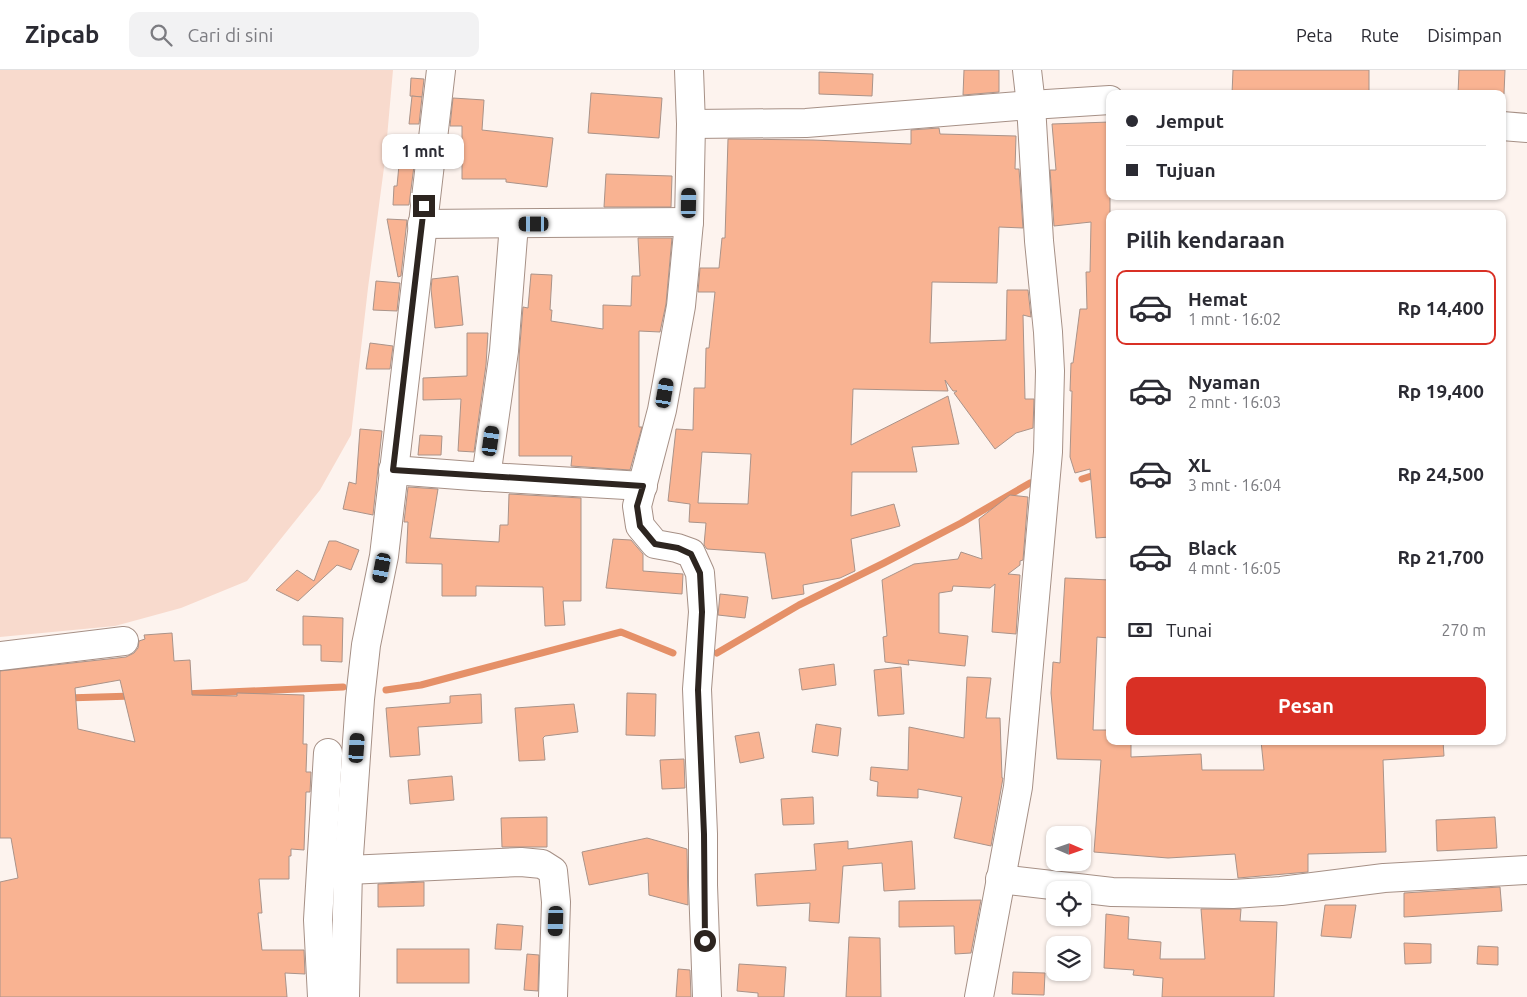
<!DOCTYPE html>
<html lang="id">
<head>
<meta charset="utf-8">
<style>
	body { margin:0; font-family:Ubuntu,sans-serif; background:#f2f2f3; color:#2b2b33; height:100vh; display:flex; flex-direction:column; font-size:19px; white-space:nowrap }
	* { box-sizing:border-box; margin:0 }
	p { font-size:16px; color:#7c7c81 }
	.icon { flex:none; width:28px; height:28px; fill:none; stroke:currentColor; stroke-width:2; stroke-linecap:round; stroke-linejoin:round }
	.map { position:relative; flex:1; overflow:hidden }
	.panel { position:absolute; left:1106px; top:140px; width:400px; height:535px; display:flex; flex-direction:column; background:#fff; border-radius:10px; box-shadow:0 1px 4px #0004 }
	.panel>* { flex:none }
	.guide { position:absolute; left:1106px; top:20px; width:400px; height:110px; border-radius:10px; box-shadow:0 1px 4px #0004; display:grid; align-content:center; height:110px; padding:0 20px; background:#fff }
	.needle { width:32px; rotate:92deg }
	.controls { position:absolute; left:1046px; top:756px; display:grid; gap:10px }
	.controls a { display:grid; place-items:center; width:45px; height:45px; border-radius:10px; background:#fff; box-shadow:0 1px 4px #0004; font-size:25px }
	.end { position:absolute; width:22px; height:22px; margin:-11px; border:6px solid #2d2520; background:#fff; box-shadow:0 0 0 2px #fff }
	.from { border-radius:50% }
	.bubble { position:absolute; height:35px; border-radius:10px; background:#fff; box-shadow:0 1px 4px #0004; font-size:16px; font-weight:600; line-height:35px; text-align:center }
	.car { position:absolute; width:15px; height:30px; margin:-15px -8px; border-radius:6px; box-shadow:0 0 4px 1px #0007; background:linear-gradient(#222 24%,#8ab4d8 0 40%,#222 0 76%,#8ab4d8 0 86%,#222 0) }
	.guide b { display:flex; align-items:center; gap:18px; height:48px; font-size:19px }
	.guide b+b { border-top:1px solid #e1e1e2 }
	.guide i { width:12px; height:12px; background:#2b2b33 }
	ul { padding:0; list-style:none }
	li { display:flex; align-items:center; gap:15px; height:75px; margin:0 10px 8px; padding:0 10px; border:2px solid transparent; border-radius:10px }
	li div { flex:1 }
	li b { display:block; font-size:19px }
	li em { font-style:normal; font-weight:600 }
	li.on { border-color:#d93025 }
	li>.icon { width:45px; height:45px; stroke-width:1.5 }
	h2 { padding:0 20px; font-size:22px; line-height:60px }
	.pay { display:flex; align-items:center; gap:12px; height:55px; padding:0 20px; font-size:19px }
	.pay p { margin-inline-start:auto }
	.action { display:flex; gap:10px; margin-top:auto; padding:10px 20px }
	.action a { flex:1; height:58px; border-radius:10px; background:#d93025; color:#fff; font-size:20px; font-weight:600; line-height:58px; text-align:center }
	header { display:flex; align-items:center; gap:30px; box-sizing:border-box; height:70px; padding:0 25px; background:#fff; border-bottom:1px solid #e1e1e2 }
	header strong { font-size:24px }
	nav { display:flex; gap:28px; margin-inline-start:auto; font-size:18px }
	.search { width:350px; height:45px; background:#f2f2f3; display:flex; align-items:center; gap:12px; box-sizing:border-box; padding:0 18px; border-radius:10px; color:#7c7c81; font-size:19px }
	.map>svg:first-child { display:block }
	.green { fill:#f8dacd }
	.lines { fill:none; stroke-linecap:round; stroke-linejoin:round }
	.stream { stroke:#e59068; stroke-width:7 }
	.building { fill:#f9b392; stroke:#aa9389; fill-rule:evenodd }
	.minor-casing { stroke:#a69086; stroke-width:30 }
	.minor { stroke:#fff; stroke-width:28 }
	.route { stroke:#2d2520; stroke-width:6 }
</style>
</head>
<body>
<header>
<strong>Zipcab</strong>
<div class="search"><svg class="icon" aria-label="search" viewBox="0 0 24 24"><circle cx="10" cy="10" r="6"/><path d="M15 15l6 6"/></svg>Cari di sini</div>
<nav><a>Peta</a><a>Rute</a><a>Disimpan</a></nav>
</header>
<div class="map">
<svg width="1527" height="927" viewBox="0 0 1527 927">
	<rect width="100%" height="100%" fill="#fdf3ee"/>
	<path class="green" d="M0 0H393L385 90 368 218 351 365 320 420 247 511 181 538 115 556 0 567Z"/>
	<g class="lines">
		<g class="stream">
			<path d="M1082 409 1110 400"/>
			<path d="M717 583 799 535 884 493 961 453 1030 413"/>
			<path d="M386 620 421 615 621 562 673 583"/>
			<path d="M184 624 343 617"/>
			<path d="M66 628 133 626"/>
		</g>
	</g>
	<g class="building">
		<path d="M964 0H999V22L963 25Z"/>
		<path d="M1233 0H1369V24H1232Z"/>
		<path d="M1459 0H1505L1504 24H1458Z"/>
		<path d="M819 2 873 4 872 26 819 24Z"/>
		<path d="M411 8 424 9 422 27 410 26Z"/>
		<path d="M591 23 662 28 659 68 588 63Z"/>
		<path d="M412 26 422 27 419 54H409Z"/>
		<path d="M453 28 484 30 482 60 553 68 547 117 506 112V109H462V56H450Z"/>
		<path d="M1110 52V467L1096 468 1090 399 1075 403 1070 387 1072 321H1070L1071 293H1073L1080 239H1087L1086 202H1090L1091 152 1054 156 1050 100H1056L1052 54Z"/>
		<path d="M939 58 940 64 1016 66 1015 99H1019L1023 158 999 157 997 213 932 212 930 273 1006 270 1007 220H1028L1031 247 1023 245 1025 329H1034L1033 358 1016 363 995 379 954 323 957 321H953L945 310 948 321 853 319 851 375 948 326 959 374 912 377 917 402H852L851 446 894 434 900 456 851 469 855 501 840 508 803 515 804 524 772 529 765 483 707 479 704 475 706 453 689 452 690 434 668 431 676 359 693 360 694 318H705L706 278H709L715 222H698L700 198H719L722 168H725L728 69 813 70 911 74V60ZM702 382 751 384 748 434 698 433Z"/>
		<path d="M399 95 414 96 409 135H393L394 116H397Z"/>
		<path d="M606 104 672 106 671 137H604Z"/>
		<path d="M387 149 407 150 401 206 398 207Z"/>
		<path d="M638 168H672L666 234 660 262 639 261V357H642L630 400 571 396 572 386H519V287L523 237 528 238 531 204 552 205 550 240H552L551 251 603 259V235L631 236 632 206H640Z"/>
		<path d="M458 206 463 255 435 258 431 219 432 209Z"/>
		<path d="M376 211 400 213 397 241 373 240Z"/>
		<path d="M467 263H488L486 295 474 382 458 381 461 329 423 330V308L467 306Z"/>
		<path d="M370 273 393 276 390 299H366Z"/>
		<path d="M360 359 382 361 373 445 343 439 349 412 356 414Z"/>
		<path d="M420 365 442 366 441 385H418Z"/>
		<path d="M408 417 438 419 430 468 499 472 500 455H508L509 424 581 428V531H563L565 555 545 556 543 517 476 516V526H442V494L406 493 408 452H404Z"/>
		<path d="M1010 425 1028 427 1023 490 1020 491V495L1008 504 1020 505 1016 564 992 562 995 514 990 518 953 516 952 521 939 523V563L968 566 965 596 908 590 909 595 885 592 883 567 887 566 882 510 914 494 958 489 961 482 982 489 979 449Z"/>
		<path d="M613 469 631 470 643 484V501L683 504 682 524 606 518Z"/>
		<path d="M329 471H336L359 480 351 500 337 495 298 531 276 520 297 500 314 511Z"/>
		<path d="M1065 508 1110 510 1109 568 1097 567 1093 660H1110V671H1131V687L1201 684 1202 700H1264L1261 671H1443L1444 686 1383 690 1386 782 1308 784V802L1238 808 1235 784 1168 788 1094 782 1101 690 1057 689 1051 623 1053 592 1060 593Z"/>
		<path d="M720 524 748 527 745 548 718 545Z"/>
		<path d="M303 546 343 548 342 592 321 591V575H303Z"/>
		<path d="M172 563 174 591 190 590 192 625 237 626V623L304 625 303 674H307L306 702H311L310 722H306L304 780 291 779V786H289V809H259L262 843H258L262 880H304L305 904 285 903 287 927H0V812L18 808 11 768H0V601L126 587 134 583 138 578 139 571 145 569 144 565ZM120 610 135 672 78 659 75 618Z"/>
		<path d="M834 594 836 615 802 620 799 599Z"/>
		<path d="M901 597 904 644 878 646 874 600Z"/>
		<path d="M967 607 991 608 986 648H1000L1002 708H1003L991 776 954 768 962 727 918 719V728L877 726 878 712 870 710 871 697 908 700 909 657 964 668Z"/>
		<path d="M627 623 656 624 655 666 626 665Z"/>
		<path d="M481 624 482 653 418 657 420 685 390 687 386 638 450 633V626Z"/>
		<path d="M574 634 578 662 545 666 543 668 545 690 519 691 515 638Z"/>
		<path d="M816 654 841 658 838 686 812 682Z"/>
		<path d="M759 662 764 688 740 693 735 666Z"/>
		<path d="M684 689 685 718 662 719 660 690Z"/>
		<path d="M452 706 454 730 410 734 408 710Z"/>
		<path d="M813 727 814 754 783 755 781 729Z"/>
		<path d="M547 747V777H502L501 748Z"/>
		<path d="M1495 747 1497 778 1437 781 1436 750Z"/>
		<path d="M647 768 687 779 688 835 649 825 648 803 589 815 582 782Z"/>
		<path d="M848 771V779L912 771 915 819 884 821 882 793 843 796 839 853 809 851 810 833 757 836 755 804 816 800 814 774Z"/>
		<path d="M424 812V836L378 837V814Z"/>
		<path d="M1500 817 1502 841 1404 847V823Z"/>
		<path d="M981 830 971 883 955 884 954 856 899 857V831Z"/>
		<path d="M1325 835H1356L1351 868 1321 866Z"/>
		<path d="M1201 839H1241L1240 851 1277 852 1274 927H1162L1163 908 1133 905 1134 900 1104 898 1106 844 1129 847 1128 869 1161 872 1160 889H1205Z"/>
		<path d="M497 854 523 856 521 880 495 879Z"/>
		<path d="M849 867 880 868 881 927H846Z"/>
		<path d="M1404 873 1431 874V893L1405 894Z"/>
		<path d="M1478 876 1498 877V895L1477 894Z"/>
		<rect x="397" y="879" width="72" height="34"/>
		<path d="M527 884 539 885 538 921 524 920Z"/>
		<path d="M739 894 786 897 784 927H758V923L737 921Z"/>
		<path d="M678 899 690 900 691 927H676Z"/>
		<path d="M1013 902 1045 903 1044 925 1012 924Z"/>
	</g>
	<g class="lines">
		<g class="minor-casing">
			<g id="minor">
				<path d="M689 0 691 54 689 152 681 236 662 340 637 436 640 456 655 474 677 478 691 483 700 503 703 542 697 619 703 764V815L707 927"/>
				<path d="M691 54 806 53 1031 35 1110 30"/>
				<path d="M1502 56 1527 58"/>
				<path d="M422 154 689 152"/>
				<path d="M393 400 472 406 643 416"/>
				<path d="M486 407 504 281 514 154"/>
				<path d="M0 586 124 571"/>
				<path d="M348 800 521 792 542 794 553 801 556 832 553 927"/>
				<path d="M1000 809 1112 822 1233 824 1281 821 1384 808 1527 800"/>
				<path d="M322 927 318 850 328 683"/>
				<path d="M345 927 348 800 360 629 366 575 384 486 441 0"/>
				<path d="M979 927 1018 717 1048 382 1050 301 1048 262 1039 171 1031 35 1027 0"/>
			</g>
		</g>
		<use href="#minor" class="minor"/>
	</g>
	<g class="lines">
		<path class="route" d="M424 136 393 400 643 416 637 436 640 456 655 474 678 478 691 484 700 503 702 542 698 620 704 764 705 871"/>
	</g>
</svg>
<div class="controls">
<a><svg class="needle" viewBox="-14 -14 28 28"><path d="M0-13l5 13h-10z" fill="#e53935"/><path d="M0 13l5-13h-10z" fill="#7c7c81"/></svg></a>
<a><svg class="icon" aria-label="locate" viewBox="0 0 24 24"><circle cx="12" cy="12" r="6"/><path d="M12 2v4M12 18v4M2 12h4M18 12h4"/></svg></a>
<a><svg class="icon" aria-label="layers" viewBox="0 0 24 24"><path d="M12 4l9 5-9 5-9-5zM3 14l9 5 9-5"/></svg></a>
</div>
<i class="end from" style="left:705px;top:871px"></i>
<i class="end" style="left:424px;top:136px"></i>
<div class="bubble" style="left:382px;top:64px;width:82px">1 mnt</div>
<i class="car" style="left:689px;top:133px;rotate:1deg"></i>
<i class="car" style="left:534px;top:154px;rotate:270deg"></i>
<i class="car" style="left:665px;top:323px;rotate:10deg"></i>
<i class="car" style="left:491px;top:371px;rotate:8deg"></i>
<i class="car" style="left:382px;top:498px;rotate:191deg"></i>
<i class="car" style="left:357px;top:678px;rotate:4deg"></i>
<i class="car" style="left:556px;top:851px;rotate:182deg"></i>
<div class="guide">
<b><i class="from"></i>Jemput</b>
<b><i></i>Tujuan</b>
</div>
<section class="panel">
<h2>Pilih kendaraan</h2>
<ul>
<li class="on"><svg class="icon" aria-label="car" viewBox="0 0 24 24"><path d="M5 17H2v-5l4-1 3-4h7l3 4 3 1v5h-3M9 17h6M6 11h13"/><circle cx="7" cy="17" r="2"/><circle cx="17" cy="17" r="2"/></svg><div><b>Hemat</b><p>1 mnt · 16:02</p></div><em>Rp 14,400</em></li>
<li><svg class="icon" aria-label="car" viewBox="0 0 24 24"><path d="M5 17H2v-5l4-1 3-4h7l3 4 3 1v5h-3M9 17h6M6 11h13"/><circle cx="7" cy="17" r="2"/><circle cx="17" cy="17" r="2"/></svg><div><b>Nyaman</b><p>2 mnt · 16:03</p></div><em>Rp 19,400</em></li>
<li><svg class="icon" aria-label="car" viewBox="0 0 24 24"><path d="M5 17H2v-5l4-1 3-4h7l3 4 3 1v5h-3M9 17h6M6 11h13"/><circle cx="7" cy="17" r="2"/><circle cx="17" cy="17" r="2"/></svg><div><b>XL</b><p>3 mnt · 16:04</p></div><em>Rp 24,500</em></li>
<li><svg class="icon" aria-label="car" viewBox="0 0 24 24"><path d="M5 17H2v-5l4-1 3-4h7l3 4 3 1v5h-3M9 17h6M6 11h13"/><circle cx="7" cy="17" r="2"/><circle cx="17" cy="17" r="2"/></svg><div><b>Black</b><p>4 mnt · 16:05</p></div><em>Rp 21,700</em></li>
</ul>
<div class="pay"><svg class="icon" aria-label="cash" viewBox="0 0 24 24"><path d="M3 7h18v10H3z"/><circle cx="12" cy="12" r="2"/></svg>Tunai<p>270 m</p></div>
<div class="action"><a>Pesan</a></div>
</section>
</div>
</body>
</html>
